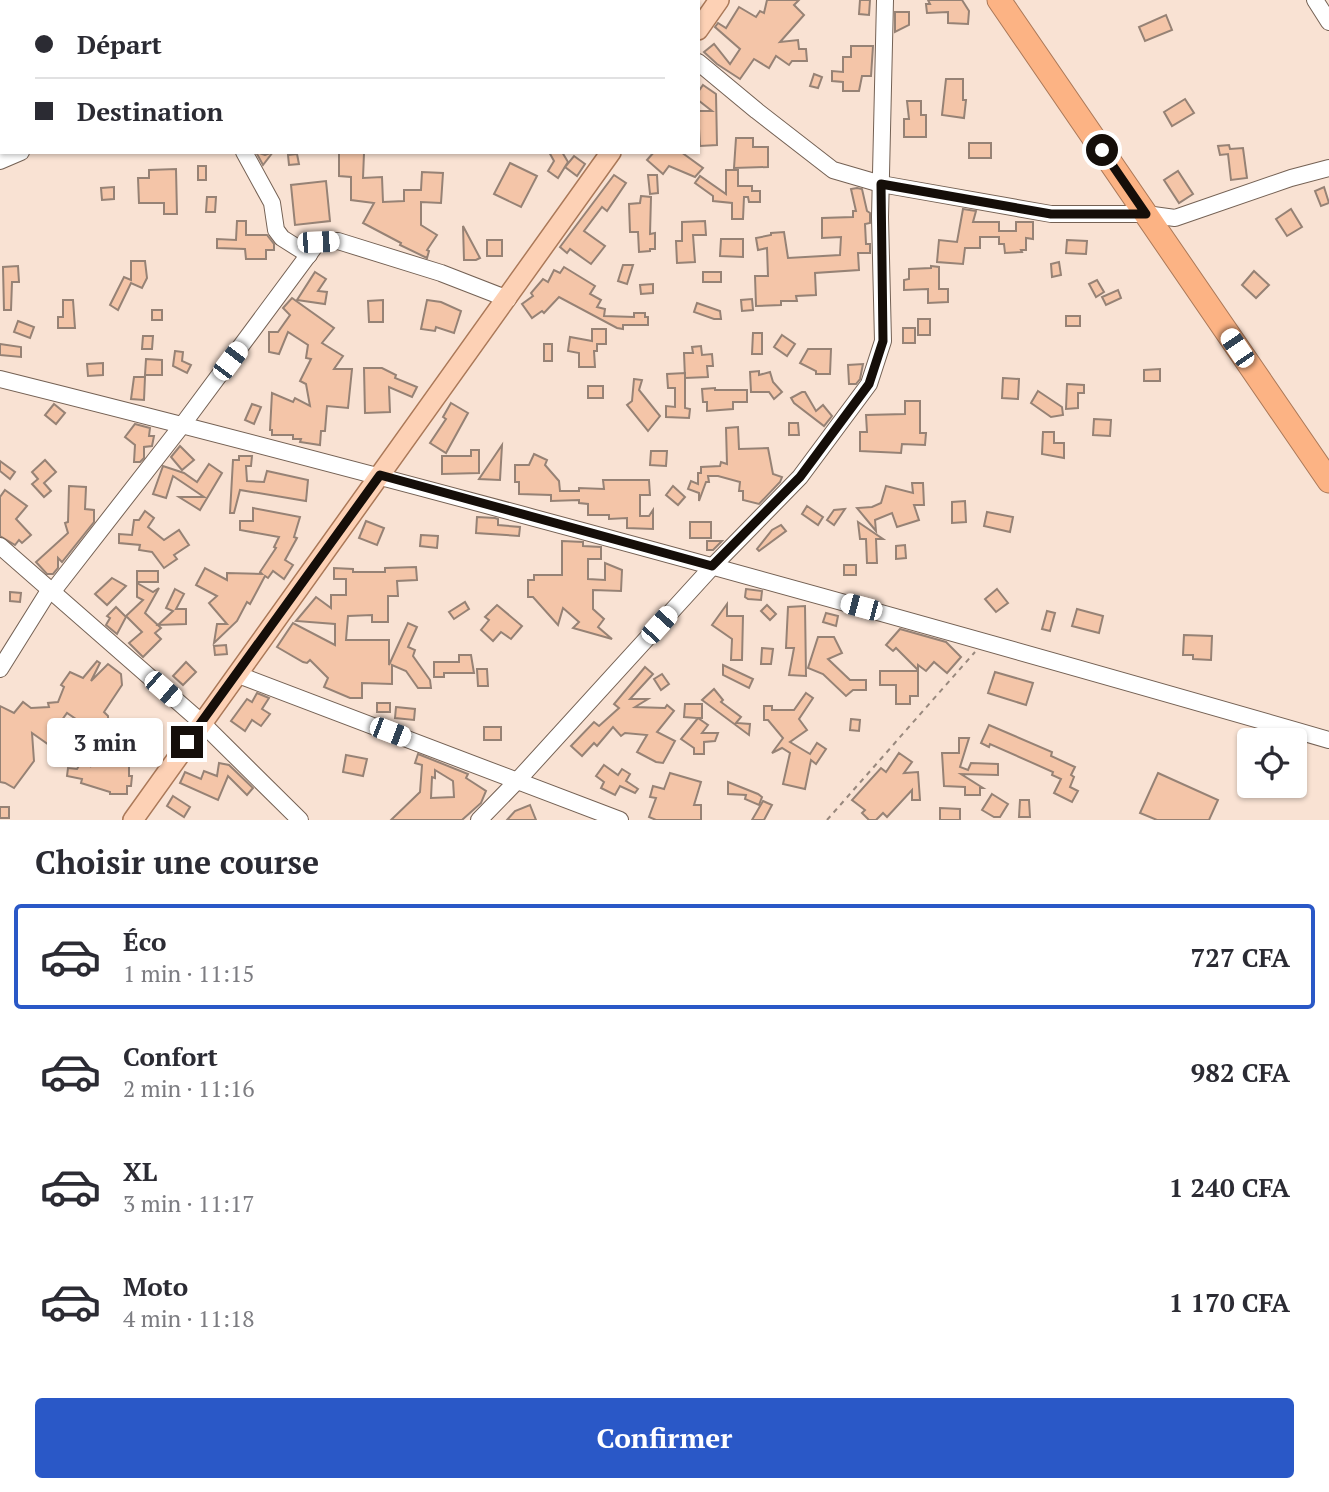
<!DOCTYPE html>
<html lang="fr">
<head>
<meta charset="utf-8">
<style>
	body { margin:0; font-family:"PT Serif",serif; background:#f7f7f7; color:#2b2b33; height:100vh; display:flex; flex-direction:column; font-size:26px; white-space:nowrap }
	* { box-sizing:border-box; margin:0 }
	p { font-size:23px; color:#7c7c81 }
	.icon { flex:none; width:38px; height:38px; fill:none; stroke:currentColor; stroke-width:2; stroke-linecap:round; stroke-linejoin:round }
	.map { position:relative; height:820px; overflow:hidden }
	.panel { display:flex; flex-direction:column; background:#fff; flex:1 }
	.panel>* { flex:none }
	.hud { position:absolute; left:0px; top:0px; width:700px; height:154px; box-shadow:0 2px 5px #0004; display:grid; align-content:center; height:154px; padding:0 35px; background:#fff }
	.buttons { position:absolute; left:1237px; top:728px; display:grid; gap:14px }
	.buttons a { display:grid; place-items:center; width:70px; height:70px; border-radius:7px; background:#fff; box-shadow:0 2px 5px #0004; font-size:35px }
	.end { position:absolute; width:32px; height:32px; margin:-16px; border:9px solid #150e09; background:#fff; box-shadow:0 0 0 4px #fff }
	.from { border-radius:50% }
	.bubble { position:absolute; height:49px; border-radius:7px; background:#fff; box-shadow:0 2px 5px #0004; font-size:23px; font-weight:700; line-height:49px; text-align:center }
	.car { position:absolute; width:21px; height:42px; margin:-21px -10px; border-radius:9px; box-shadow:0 0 5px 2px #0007; background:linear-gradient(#fff 24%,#345 0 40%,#fff 0 76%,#345 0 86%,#fff 0) }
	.hud b { display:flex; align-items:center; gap:24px; height:66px; font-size:26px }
	.hud b+b { border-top:2px solid #e1e1e2 }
	.hud i { width:18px; height:18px; background:#2b2b33 }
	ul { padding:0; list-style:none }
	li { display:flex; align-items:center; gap:21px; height:105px; margin:0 14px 10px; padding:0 21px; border:4px solid transparent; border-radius:7px }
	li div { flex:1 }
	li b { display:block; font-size:26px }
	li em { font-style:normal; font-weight:700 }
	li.active { border-color:#2a58c7 }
	li>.icon { width:63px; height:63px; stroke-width:1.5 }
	h2 { padding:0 35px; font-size:32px; line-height:84px }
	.cta { display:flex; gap:14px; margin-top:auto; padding:14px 35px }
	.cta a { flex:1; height:80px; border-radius:7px; background:#2a58c7; color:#fff; font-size:28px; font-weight:700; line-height:80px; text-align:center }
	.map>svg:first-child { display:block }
	.building { fill:#f4c5a8; stroke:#968275; stroke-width:2; fill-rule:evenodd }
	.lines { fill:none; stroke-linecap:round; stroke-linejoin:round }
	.minor-casing { stroke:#746154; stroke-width:18 }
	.major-casing { stroke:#ab7959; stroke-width:22 }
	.highway-casing { stroke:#ab7959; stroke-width:25 }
	.path { stroke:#98887d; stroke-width:2; stroke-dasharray:5 5; stroke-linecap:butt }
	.minor { stroke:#fff; stroke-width:16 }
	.major { stroke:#fdd1b5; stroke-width:19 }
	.highway { stroke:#fcb384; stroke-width:23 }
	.route { stroke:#150e09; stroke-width:9 }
</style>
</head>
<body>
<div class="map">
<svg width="1329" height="820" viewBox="0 0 1329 820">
	<rect width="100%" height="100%" fill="#f9e2d3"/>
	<g class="building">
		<path d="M767 0H799L794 5 804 15 780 42 798 40 799 49H806L807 61H792L789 65 776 56 769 68 754 59 740 79 717 64 704 52 714 44 730 64 740 49 715 27 718 23 726 28 739 7 756 17 760 11 764 13Z"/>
		<path d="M860 0H870L869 15 859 14Z"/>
		<path d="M928 0H962L969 11 968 24 948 23V12L927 13 926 4H930Z"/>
		<path d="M895 12H909V25L895 32Z"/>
		<path d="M1166 15 1172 30 1145 41 1139 27Z"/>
		<path d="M851 46H873L871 76H862L859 91H843V82L832 81V71L843 72V57H851Z"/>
		<path d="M814 74 822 77 818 88 810 86Z"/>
		<path d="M946 79H963V100H966L964 118 942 115Z"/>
		<path d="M703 85 716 94 717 145 700 146 698 111H712L698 100V92Z"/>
		<path d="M1185 99 1194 113 1172 126 1164 112Z"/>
		<path d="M907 101H921V115H926V137H904V119H909Z"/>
		<path d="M736 138H753V147H768V167L734 168Z"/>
		<rect x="969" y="143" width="22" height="15"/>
		<path d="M1229 145 1230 149 1243 148 1247 178 1231 180 1228 154 1220 155 1218 146Z"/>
		<path d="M256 152 265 155 273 152 263 165Z"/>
		<path d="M339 152 364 153 363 178 382 177 383 202 404 201V190H421L422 172 443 173 441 203 421 202V225L437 235 427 250 429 251 427 258 400 245 401 243 363 223 374 203 351 200V177L339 176Z"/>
		<path d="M549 152H562L568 162 558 178 548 171 554 161Z"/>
		<path d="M654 152H681L703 168 695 177 669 166 663 174 647 160Z"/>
		<path d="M297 154 299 164 289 165 288 155Z"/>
		<path d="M574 156 585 164 577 176 565 167Z"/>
		<path d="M510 163 537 176 521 207 494 194Z"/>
		<rect x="198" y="166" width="8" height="14"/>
		<path d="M176 169 177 214H164V203H139L138 178H149V170Z"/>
		<path d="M726 170H738V186H752V191H760V202H749L748 197H744L743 219H732V203L713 201V196L695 183 700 176 726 194Z"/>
		<path d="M1178 171 1193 194 1179 203 1164 180Z"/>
		<path d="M614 175 626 183 607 211 602 207 584 231 605 246 591 264 570 249 567 253 560 247Z"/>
		<path d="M648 175H657L658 193 650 194Z"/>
		<path d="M326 181 330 221 295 225 291 185Z"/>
		<path d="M114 187V199L102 200 101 188Z"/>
		<path d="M1324 187 1329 203 1321 206 1315 191Z"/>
		<path d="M857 188 862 189 867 211 870 213V223L865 224 866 244H870V253H858L859 270 815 273 816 295 796 296 797 301H781V305L756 306 755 276H768L767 248 758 250 756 238 771 235V233L784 232 788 258 840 255 841 237 822 238V218L853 217V211H856L851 189Z"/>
		<path d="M641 196 651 197 650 234 655 233V249H650V251L639 252 638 232H630L629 204 640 203Z"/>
		<path d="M207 197H216L215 212H206Z"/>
		<path d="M963 209 976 211 973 222H999V231H1016V222H1033V239L1026 238V250H1021L1022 252 1005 253 1004 244H999V237H980V248H965L963 264 937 262 939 240 957 242Z"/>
		<path d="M1291 209 1302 227 1287 236 1276 219Z"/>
		<path d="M237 221H246V235H267L274 244V250H266V259H246L245 249 217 248V239L236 240Z"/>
		<path d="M705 221 706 235H693L695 262 677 263 676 241H682V222Z"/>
		<path d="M463 226 480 258 476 260H464Z"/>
		<path d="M721 239H743V257L720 256Z"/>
		<rect x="487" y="240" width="15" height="16"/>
		<path d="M1067 240 1087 241 1086 254 1066 253Z"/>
		<path d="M131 261H145L147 278 142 288 131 283 118 310 110 305 124 277 131 280Z"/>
		<path d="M1059 262 1061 275 1052 277 1051 264Z"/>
		<path d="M623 265H633L627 284 618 281Z"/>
		<path d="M18 266 19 282H12L11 310H4L3 267Z"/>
		<path d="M931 266 939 267V289H948V302L928 303V289L904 290V280L909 279V269L931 268Z"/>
		<path d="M564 267 595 286 590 294 601 300 597 307 605 309 604 316 634 317V313H645V317H648V325H623V329L617 328 559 297 544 313 542 311 532 318 522 304 533 296 531 293 543 279 548 282 554 270 560 273Z"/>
		<path d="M1254 271 1269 285 1256 298 1242 285Z"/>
		<path d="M315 272 326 279 318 291 327 292 325 304 297 300Z"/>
		<rect x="703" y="272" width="18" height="10"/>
		<path d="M1097 280 1104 292 1096 297 1089 284Z"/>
		<path d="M653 284V293L641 294 640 285Z"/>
		<path d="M1118 290 1121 298 1106 305 1102 297Z"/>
		<path d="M292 298 334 328 322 343 343 356 334 369H352L348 408 327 406 325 431H321L320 445 300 442 301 439H293V435H272V430H270L272 393 293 402 295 398 310 406 306 384 300 381 311 359 306 358 308 345 288 332 279 354 269 352V332H278L290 315 283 308Z"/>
		<path d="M752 299 753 310 742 311 741 300Z"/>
		<path d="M63 300H73L75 328H58V317H63Z"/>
		<path d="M383 300V322H369L368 301Z"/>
		<path d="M427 300 441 302 461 311 454 333 436 327 435 331 421 329Z"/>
		<path d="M697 303 720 311 721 319H714L694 312Z"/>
		<rect x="152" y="310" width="10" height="10"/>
		<rect x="1066" y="316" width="14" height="10"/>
		<rect x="918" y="319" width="12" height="16"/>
		<path d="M18 321 34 327 30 338 14 332Z"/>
		<rect x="903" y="328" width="12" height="15"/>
		<path d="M592 329H606V344H597V351H594L595 367H579V353L568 351 570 337 592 341Z"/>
		<path d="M753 333H762V354H752Z"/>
		<path d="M782 335 795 344 787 356 774 347Z"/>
		<path d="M143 336H153L152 349H142Z"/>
		<path d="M0 344 21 347V357L0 355Z"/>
		<rect x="544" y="344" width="8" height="17"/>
		<path d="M701 346 702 355 712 354 713 366H707L708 377 685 378 684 353H693L692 347Z"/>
		<path d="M808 349H831L830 374H816V371L800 363Z"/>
		<path d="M175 351 183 352 182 361 191 365 187 373 173 366Z"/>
		<path d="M146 359 162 360V375H145Z"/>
		<path d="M103 363V375L88 376 87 364Z"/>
		<path d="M863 364 860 379 856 384H849L848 365Z"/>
		<path d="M364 368H382L396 375 395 378 417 387 412 397 389 387 390 412 365 413Z"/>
		<path d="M1160 369V381H1144V370Z"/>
		<path d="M759 371V375L770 372 773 382 782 392 774 399 769 392H751L750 372Z"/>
		<path d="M685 373V408L690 409 689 418 666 417V406L675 407V388H668L667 374Z"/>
		<path d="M134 377H145L144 400 131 399Z"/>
		<path d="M1003 378 1019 379 1018 399 1002 398Z"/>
		<path d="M634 379 642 380 639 390 660 416 648 431 627 405 632 401Z"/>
		<path d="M1067 384 1084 385V393H1078V408L1066 409Z"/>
		<rect x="588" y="386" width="15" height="12"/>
		<path d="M715 388V390H747V402H733V409L707 411V402H703L702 389Z"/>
		<path d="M1038 391 1062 407 1063 415 1051 417 1031 403Z"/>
		<path d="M802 392H805L816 411 823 405 832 416 824 426 794 403 791 398Z"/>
		<path d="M905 401H920V433H926L925 445 902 444 901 453 860 451V432H867L866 415 905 414Z"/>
		<path d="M451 403 468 413 446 453 430 443 446 419 443 417Z"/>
		<path d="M54 404 65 413 56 424 45 415Z"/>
		<path d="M252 404 261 407 254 424 245 420Z"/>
		<path d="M1094 419 1111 420 1110 436 1093 435Z"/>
		<path d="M789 423H798L799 435H789Z"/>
		<path d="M135 424 150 428 149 436H154L152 446 144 447V458L140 462H134L135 445 125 437Z"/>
		<path d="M738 427 739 449 768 448 773 474 782 477 780 482 759 504 743 500V491H739L740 482 718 476H708L709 482H706L699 501V493L688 489 691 481 698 484V473H701V467L720 466 721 462 727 464 726 428Z"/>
		<path d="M1043 432H1054V443H1064V458L1042 454Z"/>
		<path d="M502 445 500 480 479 479Z"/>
		<path d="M180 446 194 460 182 470 171 457Z"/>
		<path d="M471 450H479V473L442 474V456H471Z"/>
		<path d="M651 451H667L666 466 650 465Z"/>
		<path d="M534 454 547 460 545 465 559 481 560 491H579V488L604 489 603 480H649L650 495H640V516H649L653 510V529L627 528V518L609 519V515H588V504L579 503V500L551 501V495L519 494V482H515V465H529Z"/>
		<path d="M239 456H252L251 466H246L247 481 264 482 267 471 308 480 306 501 240 490 234 513H230L233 460H239Z"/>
		<path d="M45 460 56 472 44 483 51 491 44 497 32 484 38 479 32 472Z"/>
		<path d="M0 461 15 472 10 479 0 471Z"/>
		<path d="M209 464 222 473 200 510 179 497H204L173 476 166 498 153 494 163 466 184 473 197 482Z"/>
		<path d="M912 483H923L924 505H914L919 520 897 527 892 513 875 520 876 531 857 508 872 507 881 503 886 486 913 493Z"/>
		<path d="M69 486 86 487 85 509 94 510V522L62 562 58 558V568L53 574H47L36 562 68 533 65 523 68 522Z"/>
		<path d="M673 486 685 497 678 505 666 495Z"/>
		<path d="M5 490 27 506 16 519 31 535 22 543 19 540 15 545 0 536V497Z"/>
		<path d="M965 501 966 522 952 523V502Z"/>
		<path d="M807 506 823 517 818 525 802 514Z"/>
		<path d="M253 508 300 517 294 537 297 538 285 560 293 565 284 579 273 571 268 578 265 576 250 604 247 602 237 621 214 643 217 624H227L209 603 217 596 196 585 205 568 227 580V573L262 574 260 572 276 548 274 547 279 537 240 530V521H253Z"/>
		<path d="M845 509 834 525 827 520 834 510Z"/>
		<path d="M145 511 154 518 148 527 164 540 179 530 189 545 174 555 177 559 164 568 152 552 139 550 140 545 119 543V534L132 535 134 520H139Z"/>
		<path d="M987 512 1013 517 1010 532 984 526Z"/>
		<path d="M477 517 495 518 498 519V525L520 527 519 536 476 533Z"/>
		<path d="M366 521 384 528 377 545 359 538Z"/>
		<rect x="690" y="522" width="21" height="16"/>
		<path d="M858 522 883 539H876L877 563H867L866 539H860Z"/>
		<path d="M781 525 786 531 759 551 757 549 772 530Z"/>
		<path d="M421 535 438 536 437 548 420 546Z"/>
		<path d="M562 541 583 542V546L601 547V559H588V579L605 580V563L622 570 621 591 593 590V609L604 619 598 627 612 639 573 628 579 622 563 608 558 625 533 597H528V580H534V575H562Z"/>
		<path d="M707 541H722L713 550H707Z"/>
		<path d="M905 545 906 558 896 559V546Z"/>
		<rect x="844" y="565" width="12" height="10"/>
		<path d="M416 567 417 580 397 581 398 596H388V622H372V615L348 616 346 640H389V665L408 623 417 627 408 647 415 650 413 656 430 680 431 688H418L406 671 392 665V684L362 683V698H350L324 687 328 678 310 660 307 663 303 662 277 647 293 623 335 645V624L296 621 316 597 331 608V595H346V579H334V568L353 569V572H385V568Z"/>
		<rect x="137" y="571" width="21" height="11"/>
		<path d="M112 578 126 586 107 605 95 594Z"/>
		<path d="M137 583 153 592 159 588 145 613 161 628 155 633 161 639 143 657 129 643 142 632 126 616 143 600 137 597Z"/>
		<path d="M175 589 184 594 176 609H186V624L158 625 173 611 166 608Z"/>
		<path d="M746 589 762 591 761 600 748 599 745 597Z"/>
		<path d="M997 589 1008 603 996 612 985 599Z"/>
		<path d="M10 592 21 593 20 602 10 601Z"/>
		<path d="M465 602 469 609 454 619 449 612Z"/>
		<path d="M727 604V616H743L742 660H731L732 639 712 625Z"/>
		<path d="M497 605 522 626 511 639 501 632 493 641 481 630 489 620 485 617Z"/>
		<path d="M767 605 776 614 770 620 761 611Z"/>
		<path d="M805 606 806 676 789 675 794 648H786L788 607Z"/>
		<path d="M116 607 126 617 117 634 106 625 110 618 107 616Z"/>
		<path d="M1077 609 1103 616 1099 633 1072 626Z"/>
		<path d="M1047 611 1055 613 1050 631 1042 629Z"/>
		<path d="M826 613 838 616 836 626 823 622Z"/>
		<path d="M900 629 946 642 961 657 947 673 934 662 926 671 918 665V670L896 648 893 651 886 645Z"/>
		<path d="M1184 635 1212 636 1211 660 1193 659V655H1183Z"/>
		<path d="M818 637H834L842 653 828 659 850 680H866V690H853L846 696 823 674 808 668Z"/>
		<path d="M226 645 227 654 215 655 214 646Z"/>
		<path d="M762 648 773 649 771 664H761Z"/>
		<path d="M459 655H471L474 673H444V677H434V662H459Z"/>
		<path d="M97 661 100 663 91 681 108 664 121 674 122 685 104 712 108 716 109 749H129V776H132L131 786H127V794H110V792L81 783 82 779 67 776 68 768 77 769 82 761 90 766 89 741 80 730 86 726 67 713 54 731 60 735 52 747 32 733 34 761 14 788 5 783 0 782V706L14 713 23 702 31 708 49 707 48 703 58 702 64 687 61 685 70 672 83 678Z"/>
		<path d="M186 662 196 672 183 685 173 676Z"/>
		<path d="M723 665 753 679 749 688 723 675Z"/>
		<path d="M645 667 653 674 630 699H648L635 707 665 708 667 705 674 711 657 732 675 741 663 763 656 762 637 752 647 735 625 733 621 736 613 727 597 746 594 743 582 756 571 746 594 722 599 726 619 708 614 704Z"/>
		<path d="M477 669H487L488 686H478Z"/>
		<path d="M880 671H918V696H910V704H896V685H880Z"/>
		<path d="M995 672 1033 683 1026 705 988 693Z"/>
		<path d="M662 674 669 684 661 690 654 679Z"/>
		<path d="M714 689 723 700 721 702 741 717 736 723 750 724 749 735 702 700Z"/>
		<path d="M257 693 269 698 262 709 270 714 261 726 252 720 245 731 231 721 247 699 252 702Z"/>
		<path d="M806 693 813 698 799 719 807 730 790 742 810 754 817 743 826 749 816 764 811 760 805 789 783 784 790 753 782 748 772 753 783 738 768 720H764V706H772V710H794Z"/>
		<rect x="377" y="703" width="13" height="9"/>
		<path d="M685 704H702V718H698L708 725 702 733H718L715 741 704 742V754H694V748L681 739 698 718 684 717Z"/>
		<path d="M396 707 415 709 414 720 395 718Z"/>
		<path d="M851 719 860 720 859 731 850 730Z"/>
		<rect x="126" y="725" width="12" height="21"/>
		<path d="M989 725 1052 752 1051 756 1075 767 1071 775 1074 777 1070 787 1078 791 1072 802 1054 793 1061 779 1052 775 1053 772 990 744 989 747 981 743Z"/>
		<rect x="484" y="727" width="17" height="13"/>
		<path d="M959 738H969L960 767 968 770 971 763 998 764V775L961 774 983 788H980V795H965V787L944 786 942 753H959Z"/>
		<path d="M899 753 912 762 904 773 918 772 920 800H912V790L887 817 883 813 876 820H869L862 813 865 810 852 800 881 768 886 772Z"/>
		<path d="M418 754 468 774 466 778 486 791 481 803 462 820H391L420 792 422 765 415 763ZM435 770 453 781 454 797 431 798 432 777 435 778Z"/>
		<path d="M346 755 367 759 363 776 343 772Z"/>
		<path d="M219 763 229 765 253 788 247 795 228 776 218 800 180 783 185 772 201 779 204 771 217 776Z"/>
		<path d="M604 765 618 775 622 769 630 774 626 781 638 789 635 793 620 786 615 795 601 788 604 782 596 776Z"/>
		<path d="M670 773 701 782 694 805H701V820H656L649 817 656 798 650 797 653 786 664 789Z"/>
		<path d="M1158 773 1218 800 1209 820H1157L1140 813Z"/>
		<path d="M728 782 758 794 762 797 759 805 745 799 746 795 728 794Z"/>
		<path d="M992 794 1008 804 1000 817H994L982 810Z"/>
		<path d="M173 796 190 807 184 817 167 806Z"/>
		<path d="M1020 800H1029L1030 817H1019Z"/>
		<path d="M763 801 772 805 764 820H752Z"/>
		<path d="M530 805 536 820H507L515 811Z"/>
		<rect x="0" y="807" width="9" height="11"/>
		<path d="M940 808 960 809V820H940Z"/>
	</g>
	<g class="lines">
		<g class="minor-casing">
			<g id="minor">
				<path d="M1315 0 1329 22"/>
				<path d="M377 2 382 0"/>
				<path d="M698 62 757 111 833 170 881 184 1051 214H1146L1175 218 1291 178 1329 168"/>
				<path d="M244 152 272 203 276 230 282 238 309 255"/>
				<path d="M0 161 21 152"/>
				<path d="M0 379C445 490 888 613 1329 740"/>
				<path d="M0 546 201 722 300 820"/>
				<path d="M0 669 50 589 53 591 183 424 318 242 338 241 441 273 508 299"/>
				<path d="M236 674 620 820"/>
				<path d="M479 820 517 781 712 567 800 477 869 384 883 341 880 217 885 0"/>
			</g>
		</g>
		<g class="major-casing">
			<g id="major">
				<path d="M698 30 719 0"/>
				<path d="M133 820 611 152"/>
			</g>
		</g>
		<g class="highway-casing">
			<path id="highway" d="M999 0 1329 481"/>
		</g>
		<path class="path" d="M827 820 975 652"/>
		<use href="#minor" class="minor"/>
		<use href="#major" class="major"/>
		<use href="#highway" class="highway"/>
	</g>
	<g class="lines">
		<path class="route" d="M187 742 380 475 712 566 800 477 869 384 883 341 881 184 1051 214H1146L1102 150"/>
	</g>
</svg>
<div class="buttons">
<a><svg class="icon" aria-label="locate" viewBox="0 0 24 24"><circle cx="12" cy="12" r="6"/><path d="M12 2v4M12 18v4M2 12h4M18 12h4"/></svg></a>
</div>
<i class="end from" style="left:1102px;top:150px"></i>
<i class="end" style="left:187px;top:742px"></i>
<div class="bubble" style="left:47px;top:718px;width:116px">3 min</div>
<i class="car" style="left:318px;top:242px;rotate:88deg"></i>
<i class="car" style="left:1237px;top:348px;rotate:326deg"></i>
<i class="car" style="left:230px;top:361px;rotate:37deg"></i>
<i class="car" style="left:861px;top:607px;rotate:285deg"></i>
<i class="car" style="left:659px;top:625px;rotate:42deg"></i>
<i class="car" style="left:163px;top:689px;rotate:131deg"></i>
<i class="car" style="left:390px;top:732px;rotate:111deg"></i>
<div class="hud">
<b><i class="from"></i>Départ</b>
<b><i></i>Destination</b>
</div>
</div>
<section class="panel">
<h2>Choisir une course</h2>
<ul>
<li class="active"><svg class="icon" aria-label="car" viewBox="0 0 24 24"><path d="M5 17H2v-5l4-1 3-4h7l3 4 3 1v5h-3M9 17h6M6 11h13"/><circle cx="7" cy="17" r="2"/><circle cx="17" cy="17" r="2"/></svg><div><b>Éco</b><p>1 min · 11:15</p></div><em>727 CFA</em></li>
<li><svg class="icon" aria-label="car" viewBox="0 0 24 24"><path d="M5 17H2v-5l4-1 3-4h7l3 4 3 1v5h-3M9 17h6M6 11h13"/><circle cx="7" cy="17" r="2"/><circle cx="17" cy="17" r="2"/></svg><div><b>Confort</b><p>2 min · 11:16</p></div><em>982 CFA</em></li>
<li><svg class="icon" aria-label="car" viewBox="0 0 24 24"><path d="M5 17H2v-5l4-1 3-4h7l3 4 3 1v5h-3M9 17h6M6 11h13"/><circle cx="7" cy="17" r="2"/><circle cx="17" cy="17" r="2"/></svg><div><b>XL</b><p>3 min · 11:17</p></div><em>1 240 CFA</em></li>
<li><svg class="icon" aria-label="car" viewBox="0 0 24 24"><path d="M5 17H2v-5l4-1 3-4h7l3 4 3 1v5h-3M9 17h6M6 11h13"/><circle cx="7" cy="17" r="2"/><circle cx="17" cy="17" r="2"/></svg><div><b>Moto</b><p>4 min · 11:18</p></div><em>1 170 CFA</em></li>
</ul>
<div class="cta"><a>Confirmer</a></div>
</section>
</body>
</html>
